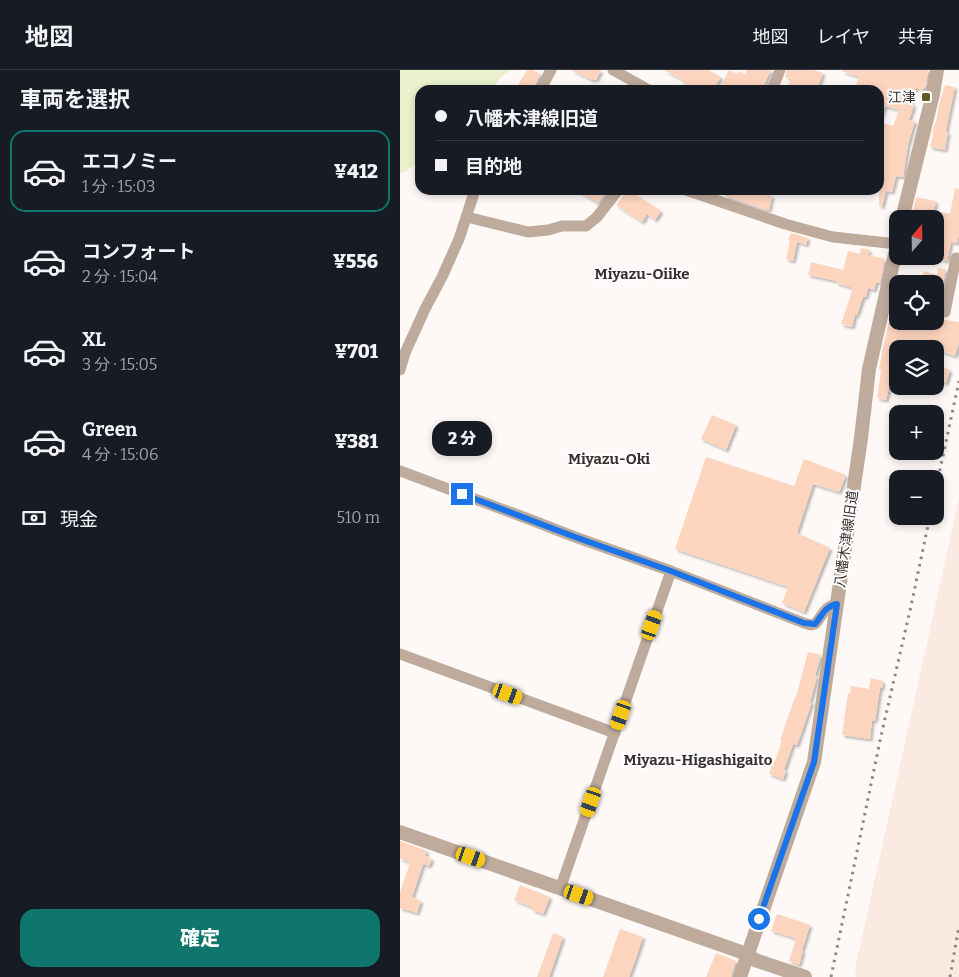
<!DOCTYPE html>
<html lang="ja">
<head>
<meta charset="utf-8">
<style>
	body { margin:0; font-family:Bitter,"Noto Sans JP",serif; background:#20242c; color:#f1f3f6; height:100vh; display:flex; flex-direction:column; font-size:19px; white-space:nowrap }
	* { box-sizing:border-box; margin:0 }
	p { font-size:16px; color:#9ea1a6 }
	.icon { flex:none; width:28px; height:28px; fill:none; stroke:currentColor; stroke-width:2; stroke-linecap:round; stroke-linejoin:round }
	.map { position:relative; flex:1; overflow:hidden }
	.drawer { display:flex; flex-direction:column; background:#171b24; width:400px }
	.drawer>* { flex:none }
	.hud { position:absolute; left:15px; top:15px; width:469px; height:110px; border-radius:15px; box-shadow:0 2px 8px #0003; display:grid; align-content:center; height:110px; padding:0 20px; background:#171b24 }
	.needle { width:32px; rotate:20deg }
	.controls { position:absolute; left:489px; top:140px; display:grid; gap:10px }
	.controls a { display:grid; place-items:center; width:55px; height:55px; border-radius:10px; background:#171b24; box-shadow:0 2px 8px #0003; font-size:25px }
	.end { position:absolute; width:22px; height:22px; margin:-11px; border:6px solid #1a73e8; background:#fff; box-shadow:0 0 0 2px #fff }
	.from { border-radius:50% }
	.bubble { position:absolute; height:35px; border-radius:15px; background:#171b24; box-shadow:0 2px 8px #0003; font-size:16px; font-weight:800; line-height:35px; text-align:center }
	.car { position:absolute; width:15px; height:30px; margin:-15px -8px; border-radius:6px; box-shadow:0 0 4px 1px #0007; background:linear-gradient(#f5c518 24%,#345 0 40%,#f5c518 0 76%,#345 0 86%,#f5c518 0) }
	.hud b { display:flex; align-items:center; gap:18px; height:48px; font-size:19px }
	.hud b+b { border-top:1px solid #363941 }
	.hud i { width:12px; height:12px; background:#f1f3f6 }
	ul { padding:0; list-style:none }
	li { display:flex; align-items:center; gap:15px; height:82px; margin:0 10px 8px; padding:0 10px; border:2px solid transparent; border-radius:15px }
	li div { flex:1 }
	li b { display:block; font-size:19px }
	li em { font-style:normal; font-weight:800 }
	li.on { border-color:#0f766e }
	li>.icon { width:45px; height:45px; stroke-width:1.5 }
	h2 { padding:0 20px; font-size:22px; line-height:60px }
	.pay { display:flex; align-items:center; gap:12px; height:55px; padding:0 20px; font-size:19px }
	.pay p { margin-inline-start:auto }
	.button { display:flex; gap:10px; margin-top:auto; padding:10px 20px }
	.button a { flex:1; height:58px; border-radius:15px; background:#0f766e; color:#fff; font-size:20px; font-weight:800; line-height:58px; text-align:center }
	header { display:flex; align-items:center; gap:30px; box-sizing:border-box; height:70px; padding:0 25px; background:#171b24; border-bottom:1px solid #363941 }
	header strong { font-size:24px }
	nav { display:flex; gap:28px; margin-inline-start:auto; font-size:18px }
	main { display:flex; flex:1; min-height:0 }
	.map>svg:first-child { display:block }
	.built { fill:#fbeae1 }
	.green { fill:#eaf1cc }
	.building { fill:#fdd5bf; filter:url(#shadow) }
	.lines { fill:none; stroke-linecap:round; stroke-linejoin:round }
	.minor { stroke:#beab9c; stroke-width:11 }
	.tertiary { stroke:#beab9c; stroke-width:14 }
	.rail { stroke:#8c8682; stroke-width:3; stroke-dasharray:2.5 5; stroke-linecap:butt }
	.route { stroke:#1a73e8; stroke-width:6 }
	.poi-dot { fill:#635925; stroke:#fff; stroke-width:2 }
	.labels { text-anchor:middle; stroke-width:4; stroke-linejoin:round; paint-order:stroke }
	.poi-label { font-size:14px; fill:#38302c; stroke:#fff; text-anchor:end }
	.street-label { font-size:14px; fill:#38302c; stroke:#fff }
	.neighbourhood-label { font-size:15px; font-weight:bold; fill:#38302c; stroke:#fff }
</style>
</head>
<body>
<header>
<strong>地図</strong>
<nav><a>地図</a><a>レイヤ</a><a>共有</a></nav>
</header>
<main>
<section class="drawer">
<h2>車両を選択</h2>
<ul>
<li class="on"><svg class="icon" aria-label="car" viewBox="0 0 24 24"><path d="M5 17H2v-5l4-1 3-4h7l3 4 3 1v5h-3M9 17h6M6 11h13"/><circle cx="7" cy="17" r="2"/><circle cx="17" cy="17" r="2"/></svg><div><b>エコノミー</b><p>1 分 · 15:03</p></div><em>¥412</em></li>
<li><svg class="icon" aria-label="car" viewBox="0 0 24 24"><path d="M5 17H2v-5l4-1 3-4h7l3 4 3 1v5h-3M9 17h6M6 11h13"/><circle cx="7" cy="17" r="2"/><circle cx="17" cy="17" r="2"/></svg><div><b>コンフォート</b><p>2 分 · 15:04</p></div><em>¥556</em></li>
<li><svg class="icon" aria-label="car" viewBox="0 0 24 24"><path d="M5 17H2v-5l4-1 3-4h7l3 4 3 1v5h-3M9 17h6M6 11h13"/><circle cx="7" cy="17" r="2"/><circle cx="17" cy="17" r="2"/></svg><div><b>XL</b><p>3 分 · 15:05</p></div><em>¥701</em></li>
<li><svg class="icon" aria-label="car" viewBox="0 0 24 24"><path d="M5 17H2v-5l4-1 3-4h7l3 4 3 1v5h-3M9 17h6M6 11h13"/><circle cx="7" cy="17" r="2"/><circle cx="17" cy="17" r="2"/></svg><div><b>Green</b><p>4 分 · 15:06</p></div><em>¥381</em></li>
</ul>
<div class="pay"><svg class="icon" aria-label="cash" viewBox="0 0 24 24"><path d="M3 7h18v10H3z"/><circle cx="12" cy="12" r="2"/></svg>現金<p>510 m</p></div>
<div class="button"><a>確定</a></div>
</section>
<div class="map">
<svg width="559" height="907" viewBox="0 0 559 907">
	<defs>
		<filter id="shadow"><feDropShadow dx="2.5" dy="2.5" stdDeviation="1" flood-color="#0004"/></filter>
	</defs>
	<rect width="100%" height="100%" fill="#fef9f7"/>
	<path class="built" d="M559 428V907H456L455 899Z"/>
	<path class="green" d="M0 0H111L101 7 91 20H20V91L5 102 0 103Z"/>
	<g class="building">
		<path d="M127 0H133L140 4 133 20H115Z"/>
		<path d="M171 0H201L196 10 193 9 192 10Z"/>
		<path d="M264 0H308L321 7 313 20H291L292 18 282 12 283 10Z"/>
		<path d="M329 0 337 4 339 1 345 5 347 0H372L371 2 370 1 362 20H358L347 14 344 20H335L322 14Z"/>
		<path d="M387 0H413L423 3 417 20H386L391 9 385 7Z"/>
		<path d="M443 0H528L526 16 522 21 516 17 511 34 514 35 509 50 515 51 508 74 503 107 496 106 492 122 486 121 482 137 479 136V52L493 56 499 40 485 36 479 50V20H454L459 7 442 1Z"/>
		<path d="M545 15 555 17 549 45 546 62H548L545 80 530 77 533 65 532 64 535 52 536 53 539 35Z"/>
		<path d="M555 118 559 119V163L557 173 551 172 547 191 539 189 540 181 535 179V149H529L512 145 516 127 536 131 534 141 550 144Z"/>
		<path d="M176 120H208L198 133Z"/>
		<path d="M225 120H228L261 141 255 150 247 144 242 152 216 135 224 125Z"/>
		<path d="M327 120H358V122L372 126 369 140 367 139V140L325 126Z"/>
		<path d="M391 163 408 168 406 175 398 172 397 173 393 191 386 189 390 171 388 170Z"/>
		<path d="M461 178 470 180 468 185 485 189 480 213 476 212 474 220 468 218 466 227H463L457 245H455L452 257 441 254 453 218 436 213 437 211 408 205 411 192 443 200 448 181 460 184Z"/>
		<path d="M538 198 546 199 540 229 535 228 537 214H521L524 201 537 205Z"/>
		<path d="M539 249 559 252V273L555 286 540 281 541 277 503 269 502 272 497 271 496 273H494L492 288 496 289 493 311 491 310 486 330 477 328 481 300H479L482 282 489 251 499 253V256L517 260 519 251H538Z"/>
		<path d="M535 294 550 300 546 313 535 309Z"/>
		<path d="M312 345 336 355 326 380 301 369Z"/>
		<path d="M306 387 394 416 404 389 446 405 439 422 413 414 397 463 430 478 404 542 382 533 388 517 275 479Z"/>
		<path d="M408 582 421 585 415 606 417 607 410 632H412L397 675 393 674 384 700 386 701 383 709 369 704 372 696H373L382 671 380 670 395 627H396Z"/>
		<path d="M471 608 483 611 482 618H480L475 651 472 650 470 669 442 665 448 623H450L451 616 469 619Z"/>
		<path d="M0 771 27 781 25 786 32 789 29 796 23 794 12 827 21 831 17 843 0 838V822L10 793 0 788Z"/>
		<path d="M120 815 150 827 143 844 132 840V837L114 830Z"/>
		<path d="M377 844 410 855 402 880 403 881 399 895 389 891 395 872H394L395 868 371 861Z"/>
		<path d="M220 859 243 867 236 888 229 907H203Z"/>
		<path d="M153 863 163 867 149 907H137Z"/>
		<path d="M316 883 336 891 331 907H306Z"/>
	</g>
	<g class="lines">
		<g class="minor">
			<path d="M213 0 249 20"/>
			<path d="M140 20 151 0"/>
			<path d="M372 20 380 0"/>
			<path d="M286 120 385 154 433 167 497 174"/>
			<path d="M67 147 128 162 148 160 162 156H186L197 147 218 120"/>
			<path d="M484 233 498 235"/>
			<path d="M535 241 545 242 556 188"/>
			<path d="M0 300 5 283 25 239 42 207 59 169 75 120"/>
			<path d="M0 401 126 448 175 467 271 501 404 553 411 555 415 554C422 546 425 536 437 534"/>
			<path d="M0 584 215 663"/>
			<path d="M160 819 271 501"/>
		</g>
		<g class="tertiary">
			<path d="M502 149 533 24 537 0"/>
			<path d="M0 762 347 884 355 890 405 907"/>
			<path d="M340 907 414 692 461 368 469 299 498 171"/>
		</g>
		<g class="rail">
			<path d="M535 423 559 311"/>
			<path d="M431 907 481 666 511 536 530 446"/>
			<path d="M550 907 559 856"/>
		</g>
	</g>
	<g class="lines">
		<path class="route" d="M62 424 175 467 271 501 404 553 415 554C422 546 425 536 437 534L414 692 359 849"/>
	</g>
	<rect class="poi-dot" x="521" y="22" width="10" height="10" rx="2.5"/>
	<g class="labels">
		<g class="poi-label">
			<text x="516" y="32">江津</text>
		</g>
		<g class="street-label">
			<text transform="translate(446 469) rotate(-82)" y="5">八幡木津線旧道</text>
		</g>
		<g class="neighbourhood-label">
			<text x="242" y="209">Miyazu-Oiike</text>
			<text x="209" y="394">Miyazu-Oki</text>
			<text x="298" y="695">Miyazu-Higashigaito</text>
		</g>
	</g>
</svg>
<div class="controls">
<a><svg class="needle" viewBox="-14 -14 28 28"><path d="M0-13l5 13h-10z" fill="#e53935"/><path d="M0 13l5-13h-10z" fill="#9ea1a6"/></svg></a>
<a><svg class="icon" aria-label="locate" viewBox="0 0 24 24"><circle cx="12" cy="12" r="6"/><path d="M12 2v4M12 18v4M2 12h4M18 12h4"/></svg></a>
<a><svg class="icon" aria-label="layers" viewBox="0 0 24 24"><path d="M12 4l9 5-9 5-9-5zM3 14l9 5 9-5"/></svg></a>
<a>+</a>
<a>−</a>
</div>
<i class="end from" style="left:359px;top:849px"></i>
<i class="end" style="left:62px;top:424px"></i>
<div class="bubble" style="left:32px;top:351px;width:60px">2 分</div>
<i class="car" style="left:252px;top:555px;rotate:19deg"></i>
<i class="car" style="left:108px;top:624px;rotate:110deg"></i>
<i class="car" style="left:221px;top:645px;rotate:199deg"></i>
<i class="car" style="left:191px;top:732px;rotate:199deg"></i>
<i class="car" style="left:71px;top:787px;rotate:109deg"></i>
<i class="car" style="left:179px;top:825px;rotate:109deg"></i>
<div class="hud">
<b><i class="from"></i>八幡木津線旧道</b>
<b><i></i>目的地</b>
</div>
</div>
</main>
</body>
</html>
